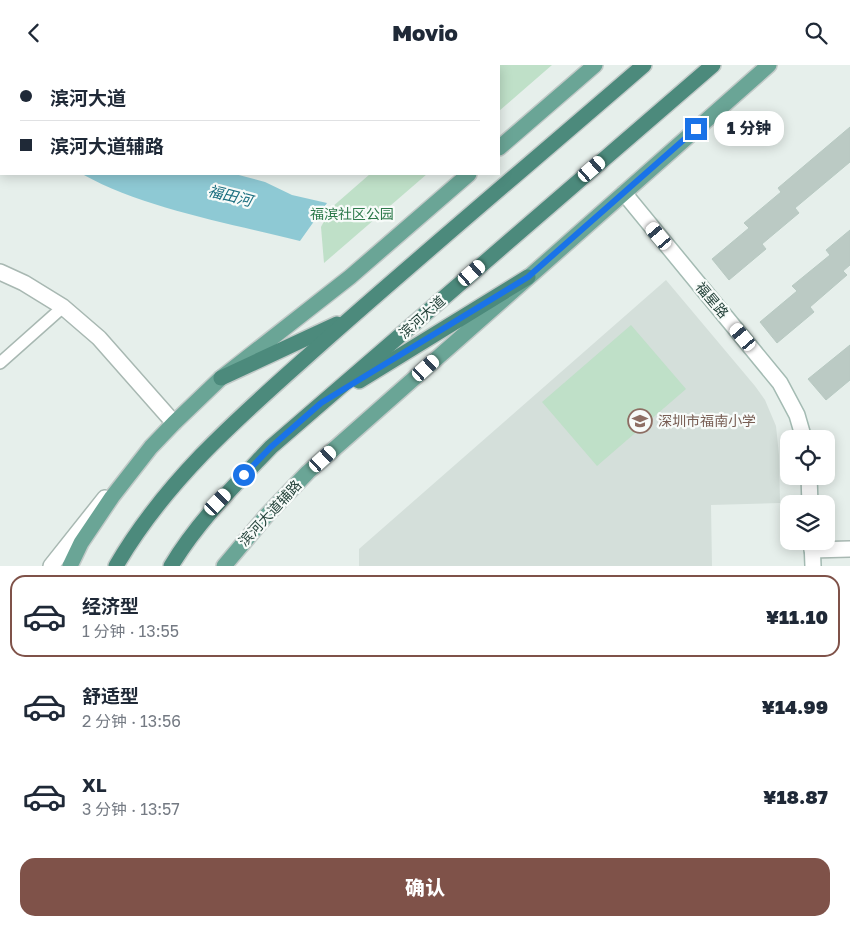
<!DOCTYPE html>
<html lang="zh">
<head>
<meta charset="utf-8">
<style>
	body { margin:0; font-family:"Golos Text","Noto Sans SC",sans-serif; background:#f6f6f7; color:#1f2937; height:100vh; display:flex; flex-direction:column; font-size:19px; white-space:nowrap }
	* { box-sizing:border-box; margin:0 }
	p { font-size:16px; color:#747a83 }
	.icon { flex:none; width:28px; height:28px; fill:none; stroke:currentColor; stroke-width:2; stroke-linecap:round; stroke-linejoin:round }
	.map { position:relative; height:501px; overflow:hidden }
	.sheet { display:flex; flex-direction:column; background:#fff; flex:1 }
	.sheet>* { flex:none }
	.banner { position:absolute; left:0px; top:0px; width:500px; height:110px; box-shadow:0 2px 12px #0003; display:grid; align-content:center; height:110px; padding:0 20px; background:#fff }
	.buttons { position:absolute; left:780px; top:365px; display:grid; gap:10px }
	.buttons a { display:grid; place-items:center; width:55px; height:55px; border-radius:10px; background:#fff; box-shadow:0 2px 12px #0003; font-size:25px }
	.end { position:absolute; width:22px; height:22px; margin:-11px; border:6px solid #1a73e8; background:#fff; box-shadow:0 0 0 2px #fff }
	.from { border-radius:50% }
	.bubble { position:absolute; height:35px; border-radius:15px; background:#fff; box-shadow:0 2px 12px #0003; font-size:16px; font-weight:800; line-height:35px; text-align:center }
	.car { position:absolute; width:15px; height:30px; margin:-15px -8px; border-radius:6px; box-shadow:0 0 4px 1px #0007; background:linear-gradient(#fff 24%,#345 0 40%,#fff 0 76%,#345 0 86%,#fff 0) }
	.banner b { display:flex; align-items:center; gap:18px; height:48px; font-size:19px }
	.banner b+b { border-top:1px solid #e0e1e3 }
	.banner i { width:12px; height:12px; background:#1f2937 }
	ul { padding:9px 0 0; list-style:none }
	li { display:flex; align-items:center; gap:15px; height:82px; margin:0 10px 8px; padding:0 10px; border:2px solid transparent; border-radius:15px }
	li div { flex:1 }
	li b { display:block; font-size:19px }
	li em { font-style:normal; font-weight:800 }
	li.active { border-color:#7f5249 }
	li>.icon { width:45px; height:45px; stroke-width:1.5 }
	.action { display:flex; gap:10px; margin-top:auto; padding:10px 20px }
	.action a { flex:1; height:58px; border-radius:15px; background:#7f5249; color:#fff; font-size:20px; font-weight:800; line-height:58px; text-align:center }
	header { display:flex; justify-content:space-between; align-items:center; height:65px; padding:0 20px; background:#fff; font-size:22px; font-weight:800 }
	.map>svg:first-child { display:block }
	.built { fill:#d4dfda }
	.green { fill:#bfe0c8 }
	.water { fill:#8ec9d4 }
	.building { fill:#bbcac4; stroke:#b8c9c2 }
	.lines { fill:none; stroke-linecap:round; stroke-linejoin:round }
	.service-casing { stroke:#a8b8b2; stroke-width:14 }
	.minor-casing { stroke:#a8b8b2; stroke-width:18 }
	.secondary-casing { stroke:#a4bbb3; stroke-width:18 }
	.primary-casing { stroke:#c2cac8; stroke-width:18 }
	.trunk-casing { stroke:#c2cac8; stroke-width:18 }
	.service { stroke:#fff; stroke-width:11 }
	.minor { stroke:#fff; stroke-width:15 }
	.secondary { stroke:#fff; stroke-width:15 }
	.primary { stroke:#6aa596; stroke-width:15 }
	.trunk { stroke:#4c8a7c; stroke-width:15 }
	.route { stroke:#1a73e8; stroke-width:6 }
	.labels { text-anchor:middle; stroke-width:4.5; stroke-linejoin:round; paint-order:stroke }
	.park-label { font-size:14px; fill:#2d7a4b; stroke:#f7fbf9 }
	.street-label { font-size:14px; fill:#24423a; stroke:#f7fbf9 }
	.education-label { font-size:14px; fill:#785e54; stroke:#f7fbf9; text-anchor:start }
	.water-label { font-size:15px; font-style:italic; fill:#1c6f80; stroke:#f7fbf9 }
</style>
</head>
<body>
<header><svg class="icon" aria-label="back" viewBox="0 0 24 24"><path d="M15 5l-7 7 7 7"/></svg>Movio<svg class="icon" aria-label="search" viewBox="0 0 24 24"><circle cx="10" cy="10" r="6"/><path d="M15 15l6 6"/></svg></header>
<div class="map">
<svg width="850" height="501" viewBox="0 0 850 501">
	<rect width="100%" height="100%" fill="#e6efeb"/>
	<path class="built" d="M666 215 755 321 765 335 776 361 779 390 780 438 711 440 712 501H359V484Z"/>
	<g class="green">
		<path d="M498 0H552L499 46V1H496Z"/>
		<path d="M370 109H427L324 198 321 162 331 143Z"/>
		<path d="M631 260 686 324 597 401 542 337Z"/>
	</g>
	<path class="water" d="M82 109H235L265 117 292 130 327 138 300 176C229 158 145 144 82 109Z"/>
	<g class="building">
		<path d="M850 62V97L795 143 799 148 762 179 766 184 729 215 712 194 749 163 744 158 781 127 778 123Z"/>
		<path d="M850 165V200L843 206 847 210 810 242 814 247 777 278 760 257 797 226 792 221 830 190 826 185Z"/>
		<path d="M850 280V315L826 335 808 314Z"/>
	</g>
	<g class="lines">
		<g class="service-casing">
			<g id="service">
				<path d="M60 0 62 1"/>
				<path d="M0 298 63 242"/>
			</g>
		</g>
		<g class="minor-casing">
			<g id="minor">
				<path d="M422 0 423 1"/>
				<path d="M102 1 104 0"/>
				<path d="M0 207 24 218 63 242 99 273 174 358"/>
				<path d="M812 485 850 484"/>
				<path d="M51 501 105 433"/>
			</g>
		</g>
		<g class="secondary-casing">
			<g id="secondary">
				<path d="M624 128 780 318 797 350 804 374"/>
				<path d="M809 411 810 439"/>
				<path d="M812 476 813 501"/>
			</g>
		</g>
		<g class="primary-casing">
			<g id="primary">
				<path d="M499 83 595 0"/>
				<path d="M70 501 81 478 112 432 151 382 174 358 221 313 350 212 469 109"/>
				<path d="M224 501 266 451 308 407 769 0"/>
			</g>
		</g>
		<g class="trunk-casing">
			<g id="trunk">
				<path d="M221 313 337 259"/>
				<path d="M359 316 528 212"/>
				<path d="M116 501C170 408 251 342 329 272 433 180 539 91 644 0"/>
				<path d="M171 501C198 456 235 420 271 382L713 0"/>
			</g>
		</g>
		<use href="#service" class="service"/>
		<use href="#minor" class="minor"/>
		<use href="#secondary" class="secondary"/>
		<use href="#primary" class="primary"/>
		<use href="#trunk" class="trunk"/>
	</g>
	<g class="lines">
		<path class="route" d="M244 410 271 382 321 338 528 212 696 64"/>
	</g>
	<defs>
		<g id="school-ring" transform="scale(1.25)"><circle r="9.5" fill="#f7fbf9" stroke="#8d6e63" stroke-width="1.5"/><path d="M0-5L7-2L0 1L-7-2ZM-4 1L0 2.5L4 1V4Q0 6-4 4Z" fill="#8d6e63"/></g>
	</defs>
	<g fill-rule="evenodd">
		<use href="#school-ring" x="640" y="356"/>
	</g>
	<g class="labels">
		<g class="park-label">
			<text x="352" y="154">福滨社区公园</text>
		</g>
		<g class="street-label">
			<text transform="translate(712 235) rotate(50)" y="5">福星路</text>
			<text transform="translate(422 252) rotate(-41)" y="5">滨河大道</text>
			<text transform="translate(270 448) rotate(-47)" y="5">滨河大道辅路</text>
		</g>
		<g class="education-label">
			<text x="658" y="361">深圳市福南小学</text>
		</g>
		<g class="water-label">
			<text transform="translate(230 131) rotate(14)" y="5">福田河</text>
		</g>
	</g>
</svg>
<div class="buttons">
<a><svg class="icon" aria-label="locate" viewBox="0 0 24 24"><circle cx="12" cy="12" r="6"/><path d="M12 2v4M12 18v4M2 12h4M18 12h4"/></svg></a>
<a><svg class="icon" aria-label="layers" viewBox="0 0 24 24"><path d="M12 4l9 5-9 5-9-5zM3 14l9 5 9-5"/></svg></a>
</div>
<i class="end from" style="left:244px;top:410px"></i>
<i class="end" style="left:696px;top:64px"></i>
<div class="bubble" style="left:714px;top:46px;width:70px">1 分钟</div>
<i class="car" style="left:592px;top:104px;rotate:49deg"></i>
<i class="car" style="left:659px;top:171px;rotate:320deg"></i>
<i class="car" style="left:472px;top:208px;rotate:49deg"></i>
<i class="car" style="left:743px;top:272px;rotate:320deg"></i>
<i class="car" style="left:426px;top:303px;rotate:48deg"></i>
<i class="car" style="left:323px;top:394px;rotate:48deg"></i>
<i class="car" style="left:218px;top:437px;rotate:44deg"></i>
<div class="banner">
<b><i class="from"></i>滨河大道</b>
<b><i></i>滨河大道辅路</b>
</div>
</div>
<section class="sheet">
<ul>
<li class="active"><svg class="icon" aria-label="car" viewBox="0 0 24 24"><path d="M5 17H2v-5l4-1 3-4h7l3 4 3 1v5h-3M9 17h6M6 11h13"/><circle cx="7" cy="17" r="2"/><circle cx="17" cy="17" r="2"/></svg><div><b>经济型</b><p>1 分钟 · 13:55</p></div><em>¥11.10</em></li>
<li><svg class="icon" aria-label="car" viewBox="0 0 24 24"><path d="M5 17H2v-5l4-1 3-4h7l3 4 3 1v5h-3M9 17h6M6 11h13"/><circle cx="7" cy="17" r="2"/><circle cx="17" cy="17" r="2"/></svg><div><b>舒适型</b><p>2 分钟 · 13:56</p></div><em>¥14.99</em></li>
<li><svg class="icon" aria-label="car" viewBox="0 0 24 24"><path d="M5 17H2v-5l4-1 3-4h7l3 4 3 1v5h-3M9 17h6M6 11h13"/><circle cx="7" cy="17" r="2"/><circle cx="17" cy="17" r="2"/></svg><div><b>XL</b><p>3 分钟 · 13:57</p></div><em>¥18.87</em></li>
</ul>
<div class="action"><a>确认</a></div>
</section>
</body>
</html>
